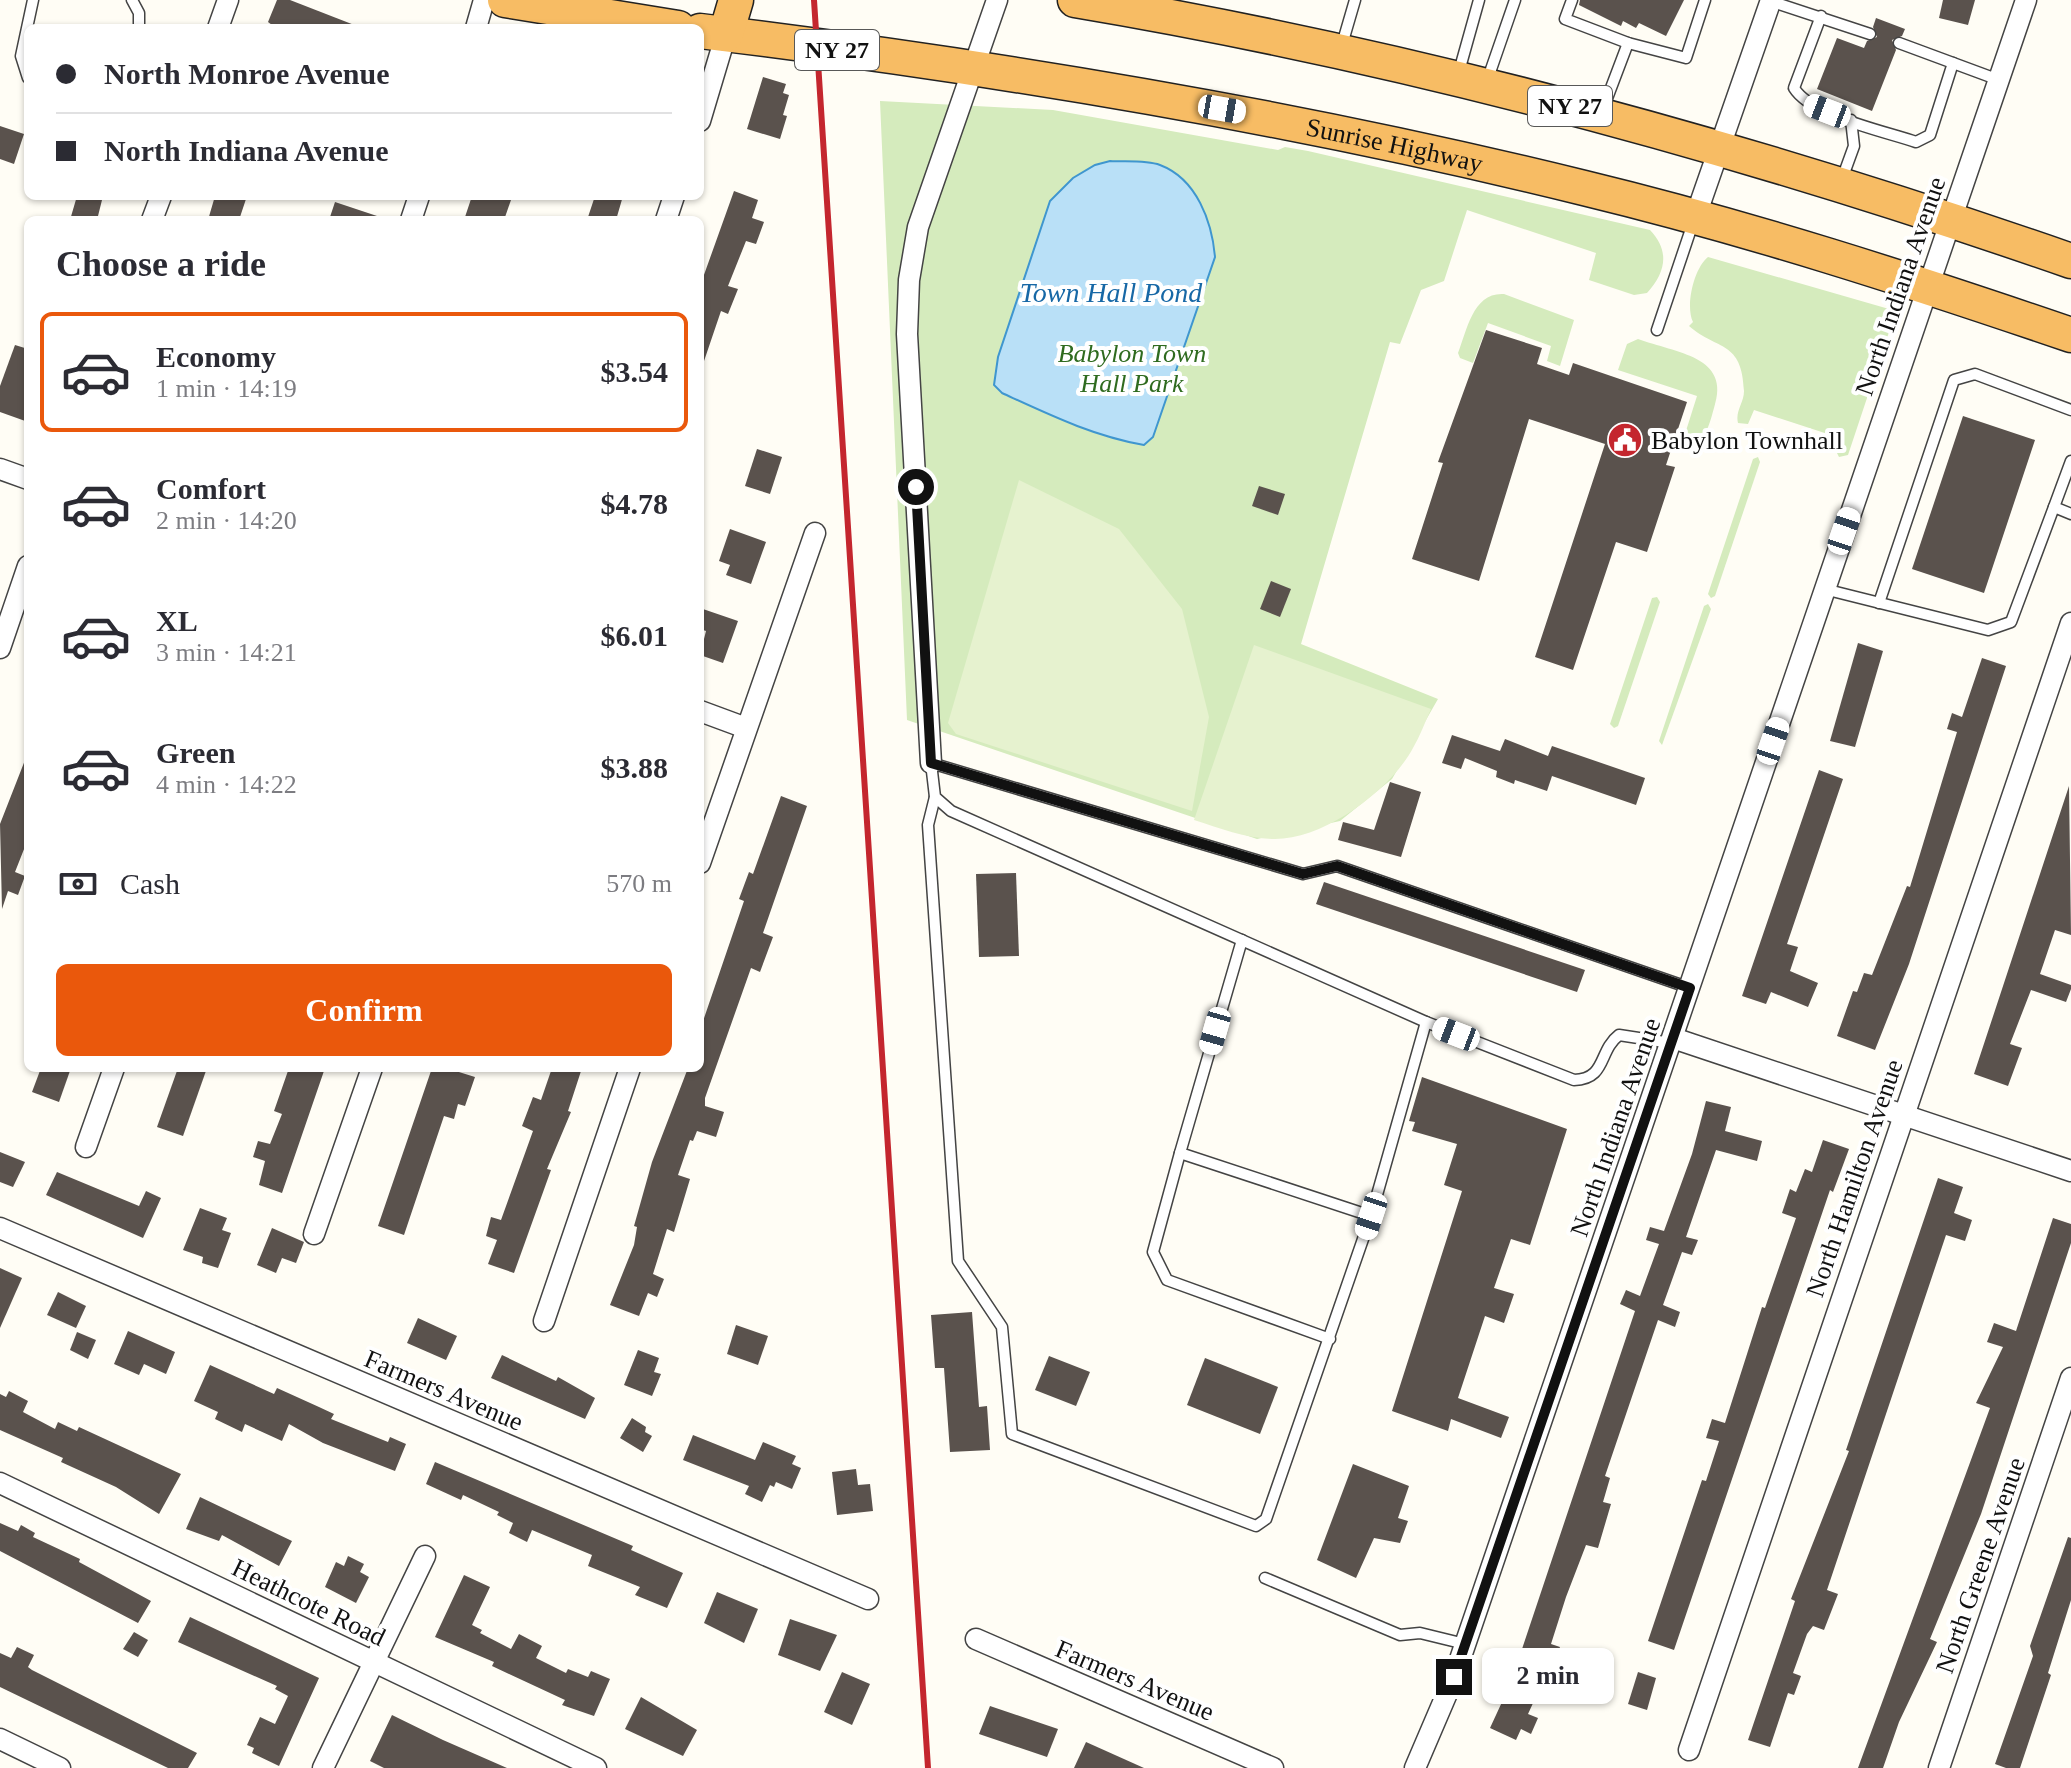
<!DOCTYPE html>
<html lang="en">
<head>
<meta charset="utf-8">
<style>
	body { margin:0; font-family:"Times New Roman",serif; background:#f2f2f3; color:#2b2b33; height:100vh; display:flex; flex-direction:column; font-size:30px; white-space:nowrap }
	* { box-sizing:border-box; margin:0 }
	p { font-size:26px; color:#7c7c81 }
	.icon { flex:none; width:44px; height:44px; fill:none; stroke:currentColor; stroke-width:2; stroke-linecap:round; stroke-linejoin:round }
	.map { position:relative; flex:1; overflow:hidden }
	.details { position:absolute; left:24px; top:216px; width:680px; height:856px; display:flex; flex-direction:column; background:#fff; border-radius:12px; box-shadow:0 2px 6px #0004 }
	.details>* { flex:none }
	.top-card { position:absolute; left:24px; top:24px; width:680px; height:176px; border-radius:12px; box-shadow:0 2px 6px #0004; display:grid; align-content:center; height:176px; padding:0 32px; background:#fff }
	.end { position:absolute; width:36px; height:36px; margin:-18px; border:10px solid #111; background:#fff; box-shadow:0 0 0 4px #fff }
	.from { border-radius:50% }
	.bubble { position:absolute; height:56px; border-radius:12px; background:#fff; box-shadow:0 2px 6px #0004; font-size:26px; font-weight:800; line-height:56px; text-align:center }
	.car { position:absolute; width:24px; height:48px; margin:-24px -12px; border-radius:10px; box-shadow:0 0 6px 2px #0007; background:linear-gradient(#fff 24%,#345 0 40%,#fff 0 76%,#345 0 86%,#fff 0) }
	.top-card b { display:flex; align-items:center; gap:28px; height:76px; font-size:30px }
	.top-card b+b { border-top:2px solid #e1e1e2 }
	.top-card i { width:20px; height:20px; background:#2b2b33 }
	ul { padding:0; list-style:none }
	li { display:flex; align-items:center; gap:24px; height:120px; margin:0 16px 12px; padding:0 16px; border:4px solid transparent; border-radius:12px }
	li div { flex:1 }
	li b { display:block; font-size:30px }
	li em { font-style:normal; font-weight:800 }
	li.current { border-color:#ea580c }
	li>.icon { width:72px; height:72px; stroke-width:1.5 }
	h2 { padding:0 32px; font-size:36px; line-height:96px }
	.pay { display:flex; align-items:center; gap:20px; height:88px; padding:0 32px; font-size:30px }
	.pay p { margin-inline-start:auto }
	.primary-button { display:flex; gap:16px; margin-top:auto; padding:16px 32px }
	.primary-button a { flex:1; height:92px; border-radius:12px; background:#ea580c; color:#fff; font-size:32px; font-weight:800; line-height:92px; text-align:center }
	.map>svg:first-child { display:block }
	.green { fill:#d5ebbd }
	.pitch { fill:#e6f2cf }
	.water { fill:#b9e0f7; stroke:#3f96cf; stroke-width:2 }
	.building { fill:#5a524d }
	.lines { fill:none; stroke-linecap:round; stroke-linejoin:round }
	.service-casing { stroke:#444; stroke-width:13 }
	.minor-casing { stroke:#444; stroke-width:23 }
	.trunk-casing { stroke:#222; stroke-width:37 }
	.service { stroke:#fff; stroke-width:10 }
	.minor { stroke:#fff; stroke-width:20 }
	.trunk { stroke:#f7bc64; stroke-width:34 }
	.rail { stroke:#c4262e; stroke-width:6 }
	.route { stroke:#111; stroke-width:10 }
	.labels { text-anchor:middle; stroke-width:8; stroke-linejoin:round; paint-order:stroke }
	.shield { fill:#fff; stroke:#585858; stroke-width:2 }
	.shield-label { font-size:24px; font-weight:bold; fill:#111 }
	.street-label { font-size:26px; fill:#111; stroke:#fff }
	.park-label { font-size:26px; font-style:italic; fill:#2f6b1f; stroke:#fff }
	.poi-label { font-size:26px; fill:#111; stroke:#fff; text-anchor:start }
	.water-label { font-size:28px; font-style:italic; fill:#1768a6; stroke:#fff }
</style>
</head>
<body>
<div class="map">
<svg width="2071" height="1768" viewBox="0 0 2071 1768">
	<rect width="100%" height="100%" fill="#fffdf5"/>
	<g class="green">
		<path d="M880 101 1053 110 1278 150 1285 147 1308 151 1650 230C1670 251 1666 272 1647 293L1634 295 1589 280 1596 253 1467 210 1444 281 1421 290 1400 344 1390 342 1301 644 1438 699 1392 779 1340 821 1257 839 907 720Z"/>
		<path d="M1708 257 1889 309 1894 317 1848 455 1839 457 1836 451 1840 438 1754 410 1748 424 1738 423C1735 411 1744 403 1744 391 1742 340 1718 351 1689 326L1693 322C1685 306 1694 268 1708 257Z"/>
		<path d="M1504 294 1574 320 1560 366 1547 361 1551 346 1488 323 1473 363 1460 358 1458 353C1467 330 1473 292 1504 294Z"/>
		<path d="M1638 339C1676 353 1732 356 1714 408 1711 418 1709 429 1702 437L1685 434 1697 396 1618 370 1627 344Z"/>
		<path d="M1758 457 1760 462 1715 596 1711 598 1708 594 1753 459Z"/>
		<path d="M1657 597 1660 602 1618 726 1614 728 1610 724 1652 598Z"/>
		<path d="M1708 604 1711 609 1662 745 1659 741 1704 606Z"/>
	</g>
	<g class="pitch">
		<path d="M1019 480 1119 529 1182 609 1209 717 1192 811 956 734 948 723Z"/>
		<path d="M1254 645 1431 709C1425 722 1420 736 1413 748 1390 791 1322 841 1272 839 1245 838 1219 828 1194 820Z"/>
	</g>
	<path class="water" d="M1110 161C1126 162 1146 160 1160 165 1197 179 1212 222 1215 257L1153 437 1144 445C1093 436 1050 415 1002 393L994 385 998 357 1050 201 1073 178 1095 165Z"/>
	<g class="building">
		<path d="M277 0H290L362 28H276L268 22Z"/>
		<path d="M1580 0H1684L1666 36 1639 23 1636 28 1623 21 1621 26 1579 5Z"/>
		<path d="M1943 0H1975L1968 25 1939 18Z"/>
		<path d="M1876 18 1905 29 1902 36 1892 40 1896 50 1872 111 1817 89 1837 38 1864 48 1867 41 1877 37 1873 27Z"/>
		<path d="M763 77 786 84 783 93 789 95 783 115 787 116 780 139 747 129Z"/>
		<path d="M0 126 24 134 14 164 0 159Z"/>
		<path d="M734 191 758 200 752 218 764 222 756 244 746 241 728 286 738 289 728 314 721 311 703 364 700 363V286Z"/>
		<path d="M77 196H103L97 220H70Z"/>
		<path d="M215 196H247L239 220H208Z"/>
		<path d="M472 196 511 200 504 220H464Z"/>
		<path d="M595 196H623L616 220H587Z"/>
		<path d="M335 202 380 217V220H329Z"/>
		<path d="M1486 330 1542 348 1537 364 1569 375 1573 363 1687 402 1666 465 1675 467 1647 552 1616 542 1573 670 1535 657 1605 444 1529 419 1479 581 1412 559 1443 463 1438 462Z"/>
		<path d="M15 345 28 349V422L0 412V386Z"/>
		<path d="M1963 416 2035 440 1984 593 1912 569Z"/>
		<path d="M757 449 782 457 770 494 745 486Z"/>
		<path d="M1259 486 1285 494 1278 515 1252 506Z"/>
		<path d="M730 529 766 542 751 584 726 575 730 565 719 561Z"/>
		<path d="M1271 581 1291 589 1280 617 1260 609Z"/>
		<path d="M700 608 738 621 723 663 700 655 706 631 700 629Z"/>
		<path d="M1858 643 1883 651 1855 747 1830 741Z"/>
		<path d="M1982 658 2006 666 1909 964 1875 1050 1837 1036 1853 991 1857 992 1864 973 1872 975 1907 886 1910 887 1957 732 1947 729 1952 713 1962 717Z"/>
		<path d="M1452 735 1500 751 1505 739 1548 756 1552 746 1645 778 1636 805 1552 776 1547 791 1515 780 1514 784 1496 777 1497 771 1465 758 1461 769 1442 763Z"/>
		<path d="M27 755 28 839 15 872 25 876 18 895 8 891 2 909 0 824Z"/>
		<path d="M1819 770 1843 779 1787 944 1798 947 1790 971 1818 983 1808 1007 1771 992 1766 1004 1742 996Z"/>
		<path d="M1390 782 1421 792 1401 857 1338 840 1343 822 1374 830Z"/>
		<path d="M2069 786 2071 935 2055 930 2040 974 2071 985V989L2066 1002 2031 990 2010 1044 2022 1048 2008 1086 1974 1074Z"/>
		<path d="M781 796 807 806 763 933 773 937 760 972 751 968 705 1098V1106L724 1112 716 1137 697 1131 693 1141 690 1140 678 1175 690 1179 674 1232 667 1229 653 1274 664 1279 657 1297 648 1293 639 1316 610 1305 634 1245 637 1227 634 1226 652 1162 688 1068H700V1030L744 901 739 899 749 872 753 874Z"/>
		<path d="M1016 873 1019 956 979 957 976 874Z"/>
		<path d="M1324 882 1585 970 1577 992 1316 904Z"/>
		<path d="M41 1068H71L59 1102 32 1092Z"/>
		<path d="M178 1068H207L183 1136 157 1127Z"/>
		<path d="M289 1068H325L282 1193 259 1185 265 1161 253 1157 258 1141 270 1144 282 1114 274 1111Z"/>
		<path d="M432 1068H446L475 1077 465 1106 458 1104 454 1119 444 1116 404 1235 378 1226Z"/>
		<path d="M552 1068H582L568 1111 571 1112 547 1169 551 1170 514 1273 488 1264 497 1240 486 1236 491 1217 501 1220 533 1131 522 1126 533 1097 541 1100Z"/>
		<path d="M1422 1077 1567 1129 1530 1245 1511 1239 1494 1288 1514 1294 1504 1323 1485 1316 1458 1398 1509 1417 1501 1438 1451 1419 1448 1431 1392 1411 1462 1191 1444 1185 1457 1144 1412 1131 1415 1122 1409 1121Z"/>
		<path d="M1706 1101 1731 1107 1725 1131 1762 1141 1757 1161 1716 1150 1686 1237 1698 1240 1692 1255 1682 1252 1663 1305 1680 1312 1675 1327 1658 1320 1605 1476 1610 1478 1603 1502 1611 1504 1598 1548 1586 1545 1566 1597 1551 1644 1560 1647 1552 1669 1519 1658 1635 1311 1620 1304 1626 1290 1640 1296 1659 1244 1646 1240 1650 1227 1664 1231 1692 1154Z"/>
		<path d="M1823 1140 1849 1149 1833 1192 1830 1190 1674 1650 1648 1641 1702 1480 1706 1481 1719 1441 1706 1438 1712 1419 1725 1423 1762 1307 1765 1308 1796 1218 1782 1213 1790 1189 1796 1192 1805 1169 1812 1172Z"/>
		<path d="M0 1152 25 1162 13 1187 0 1182Z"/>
		<path d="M57 1172 139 1206 146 1191 161 1198 143 1238 46 1195Z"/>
		<path d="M1938 1178 1963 1187 1954 1213 1972 1220 1965 1241 1946 1235 1827 1590 1838 1594 1824 1630 1813 1626 1807 1634 1793 1673 1801 1676 1794 1695 1788 1693 1770 1747 1748 1740 1795 1601 1791 1599 1849 1451 1846 1450Z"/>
		<path d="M200 1208 227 1218 222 1230 231 1233 218 1268 202 1263 203 1257 183 1250Z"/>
		<path d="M2053 1218 2071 1224V1243L1981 1514 1930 1639 1937 1642 1899 1722 1883 1768H1858L1990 1408 1976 1403 2003 1347 1987 1342 1994 1323 2016 1331Z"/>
		<path d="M272 1228 304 1242 296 1263 282 1258 276 1273 257 1265Z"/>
		<path d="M0 1268 22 1278 0 1328Z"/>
		<path d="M58 1292 86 1306 76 1328 47 1315Z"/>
		<path d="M972 1312 979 1407 987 1406 990 1450 950 1452 944 1368H935L931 1315Z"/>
		<path d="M418 1318 457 1336 446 1360 407 1343Z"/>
		<path d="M736 1325 768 1336 758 1365 727 1354Z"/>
		<path d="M128 1331 175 1352 166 1374 144 1364 139 1375 114 1364Z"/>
		<path d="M77 1332 96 1340 88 1359 70 1350Z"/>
		<path d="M638 1350 659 1358 654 1372 661 1374 652 1396 624 1385Z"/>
		<path d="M502 1355 556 1381 558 1377 595 1398 585 1419 491 1378Z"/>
		<path d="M1049 1356 1090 1372 1076 1406 1035 1390Z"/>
		<path d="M1205 1358 1278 1387 1260 1434 1187 1405Z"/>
		<path d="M210 1365 274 1394 277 1388 319 1407 334 1414 331 1419 388 1442 390 1437 406 1444 395 1471 323 1443 289 1424 282 1441 245 1424 242 1432 215 1419 218 1412 194 1401Z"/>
		<path d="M9 1391 28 1401 23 1412 55 1429 58 1422 77 1431 79 1427 181 1474 159 1514 116 1487 61 1462 63 1458 0 1430V1394L6 1397Z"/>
		<path d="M632 1418 646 1427 645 1432 652 1436 643 1452 620 1438Z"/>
		<path d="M693 1435 755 1460 763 1442 796 1456 792 1464 801 1468 792 1489 776 1482 774 1487 770 1485 762 1502 745 1494 749 1486 683 1460Z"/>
		<path d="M435 1462 633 1546 631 1550 683 1573 667 1608 635 1595 640 1587 588 1566 592 1555 532 1530 527 1542 509 1533 513 1523 497 1515 499 1512 463 1495 461 1500 426 1484Z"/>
		<path d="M1353 1464 1409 1486 1398 1518 1408 1521 1400 1543 1374 1538 1356 1578 1317 1560Z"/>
		<path d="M856 1469 858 1485 870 1484 873 1511 837 1515 832 1472Z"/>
		<path d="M200 1497 292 1541 279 1566 222 1535 219 1541 186 1529Z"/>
		<path d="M0 1523 18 1531 21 1525 35 1533 33 1537 80 1559 79 1562 151 1601 138 1623 0 1551Z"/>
		<path d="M2068 1537 2071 1538V1600L2048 1673 2051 1675 2020 1768H2006L1995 1764 2033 1656 2030 1646Z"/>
		<path d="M348 1556 364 1564 360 1572 369 1577 356 1603 325 1587 336 1562 344 1566Z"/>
		<path d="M464 1575 490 1587 472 1625 482 1630 480 1633 511 1649 519 1634 542 1646 536 1658 566 1673 568 1669 588 1677 591 1671 610 1679 594 1716 562 1705 565 1700 492 1666 494 1662 435 1637Z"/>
		<path d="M717 1592 758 1609 744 1643 704 1623Z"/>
		<path d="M190 1617 319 1678 279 1766 252 1753 254 1748 247 1745 260 1717 275 1724 288 1696 275 1689 277 1686 178 1642Z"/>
		<path d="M790 1619 837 1635 820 1671 778 1655Z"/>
		<path d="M134 1632 148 1640 138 1657 123 1649Z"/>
		<path d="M17 1647 34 1655 28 1667 32 1670 197 1753 188 1768H168L0 1687V1653L11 1658Z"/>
		<path d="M842 1672 870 1684 852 1725 824 1712Z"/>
		<path d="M1638 1672 1656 1678 1647 1710 1628 1704Z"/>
		<path d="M1508 1689 1534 1701 1528 1714 1538 1718 1531 1734 1521 1729 1516 1740 1490 1728Z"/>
		<path d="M641 1697 697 1730 683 1756 625 1729Z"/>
		<path d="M990 1706 1058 1729 1047 1757 979 1734Z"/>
		<path d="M392 1715 443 1740 507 1768H384L370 1761Z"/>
		<path d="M1086 1742 1144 1768H1074Z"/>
	</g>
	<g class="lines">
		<g class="service-casing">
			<g id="service">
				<path d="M132 0 139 13V28"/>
				<path d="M1572 0 1565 19 1628 43 1686 58 1705 0"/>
				<path d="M1770 1 1870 34"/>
				<path d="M1821 16 1794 88C1811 116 1884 131 1916 142L1930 135 1953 63"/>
				<path d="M1899 43 1999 80"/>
				<path d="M1341 48 1355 0"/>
				<path d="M1458 75 1479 0"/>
				<path d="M28 78 21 56 33 0"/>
				<path d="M1487 81 1515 0"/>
				<path d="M1603 109 1628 43"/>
				<path d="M1842 179 1854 146 1851 120"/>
				<path d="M1657 330 1694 220"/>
				<path d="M2054 507 2071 461"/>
				<path d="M1824 589 1988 630 2011 622 2054 507 2071 514"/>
				<path d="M1879 603 1954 380 1975 374 2071 410"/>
				<path d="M935 797 928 825 958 1261 1002 1327 1012 1434 1256 1526 1266 1519 1371 1216 1426 1022"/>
				<path d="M1242 940 1180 1153 1371 1216"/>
				<path d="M1671 1043 1619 1035C1598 1051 1607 1079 1574 1080L1426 1022 951 811 935 797 931 763 1303 874 1337 866 1690 988"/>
				<path d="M1180 1153 1153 1252 1167 1280 1330 1339"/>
				<path d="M1265 1578 1400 1635 1420 1633 1465 1644"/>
			</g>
		</g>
		<g class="minor-casing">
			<g id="minor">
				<path d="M218 28 228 0"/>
				<path d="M476 28 484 0"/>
				<path d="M700 121 726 34"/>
				<path d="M1695 218 1771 0"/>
				<path d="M152 220 161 196"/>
				<path d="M411 220 419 196"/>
				<path d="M666 220 674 196"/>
				<path d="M0 469 28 479"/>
				<path d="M0 648 28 566"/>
				<path d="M700 711 746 728"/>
				<path d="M931 763 907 334 909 280 918 227 997 0"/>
				<path d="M700 863 815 533"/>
				<path d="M1673 1038 2071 1171"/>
				<path d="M86 1147 114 1068"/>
				<path d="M0 1228 868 1599"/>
				<path d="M314 1234 372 1068"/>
				<path d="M544 1321 630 1068"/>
				<path d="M0 1483 596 1768"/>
				<path d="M976 1639 1273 1768"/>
				<path d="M0 1739 60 1768"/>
				<path d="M1689 1750 2071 623"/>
				<path d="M323 1768 425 1556"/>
				<path d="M1415 1768 1454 1677 2026 0"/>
				<path d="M1939 1768 2071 1378"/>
			</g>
		</g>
		<g class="trunk-casing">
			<g id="trunk">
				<path d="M505 0 678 28"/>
				<path d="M1075 0C1415 57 1746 148 2071 261"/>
				<path id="s1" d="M700 31C997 67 1293 116 1584 188 1749 228 1910 280 2071 335"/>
				<path d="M726 34 736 0"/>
			</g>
		</g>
		<use href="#service" class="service"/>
		<use href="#minor" class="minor"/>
		<use href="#trunk" class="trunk"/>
		<path class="rail" d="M814 0 928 1768"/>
	</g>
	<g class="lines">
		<path class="route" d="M916 487 931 763 1303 874 1337 866 1690 988 1454 1677"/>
	</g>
	<defs>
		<g id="civic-disc" transform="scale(1.8)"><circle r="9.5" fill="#c4262e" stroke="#fff"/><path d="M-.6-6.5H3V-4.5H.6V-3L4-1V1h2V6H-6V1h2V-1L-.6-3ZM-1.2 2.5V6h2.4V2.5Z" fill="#fff"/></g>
	</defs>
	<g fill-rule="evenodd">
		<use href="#civic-disc" x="1625" y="440"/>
	</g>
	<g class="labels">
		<g class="shield">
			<rect x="795" y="30" width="84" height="40" rx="6"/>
			<rect x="1528" y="86" width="84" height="40" rx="6"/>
		</g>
		<g class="shield-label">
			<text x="837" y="58">NY 27</text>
			<text x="1570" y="114">NY 27</text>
		</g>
		<g class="street-label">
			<text dy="9" stroke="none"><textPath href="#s1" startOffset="704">Sunrise Highway</textPath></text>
			<text transform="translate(1900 286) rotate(-71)" y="9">North Indiana Avenue</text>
			<text transform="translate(1615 1127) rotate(-71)" y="9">North Indiana Avenue</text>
			<text transform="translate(1854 1178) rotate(-71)" y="9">North Hamilton Avenue</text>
			<text transform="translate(444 1390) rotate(23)" y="9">Farmers Avenue</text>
			<text transform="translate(1980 1565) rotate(-71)" y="9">North Greene Avenue</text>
			<text transform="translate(309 1602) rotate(26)" y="9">Heathcote Road</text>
			<text transform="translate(1135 1680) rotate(23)" y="9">Farmers Avenue</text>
		</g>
		<g class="park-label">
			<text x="1132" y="362">Babylon Town<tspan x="1132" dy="30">Hall Park</tspan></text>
		</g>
		<g class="poi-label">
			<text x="1651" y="449">Babylon Townhall</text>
		</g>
		<g class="water-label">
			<text x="1111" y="302">Town Hall Pond</text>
		</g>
	</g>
</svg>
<i class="end from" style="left:916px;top:487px"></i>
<i class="end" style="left:1454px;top:1677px"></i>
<div class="bubble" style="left:1482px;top:1648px;width:132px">2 min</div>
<i class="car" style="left:1222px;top:109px;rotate:100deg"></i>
<i class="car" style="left:1827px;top:111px;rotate:291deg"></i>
<i class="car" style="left:1844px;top:531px;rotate:19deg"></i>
<i class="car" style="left:1773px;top:741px;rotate:19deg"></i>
<i class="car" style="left:1215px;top:1031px;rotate:196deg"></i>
<i class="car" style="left:1456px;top:1034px;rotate:291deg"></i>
<i class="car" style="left:1371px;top:1216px;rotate:198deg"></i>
<div class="top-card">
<b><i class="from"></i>North Monroe Avenue</b>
<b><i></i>North Indiana Avenue</b>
</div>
<section class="details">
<h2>Choose a ride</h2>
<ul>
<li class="current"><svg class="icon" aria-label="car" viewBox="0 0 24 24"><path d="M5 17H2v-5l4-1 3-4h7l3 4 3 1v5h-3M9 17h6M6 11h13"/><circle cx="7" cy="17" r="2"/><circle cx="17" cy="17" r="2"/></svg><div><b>Economy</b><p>1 min · 14:19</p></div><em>$3.54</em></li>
<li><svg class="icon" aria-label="car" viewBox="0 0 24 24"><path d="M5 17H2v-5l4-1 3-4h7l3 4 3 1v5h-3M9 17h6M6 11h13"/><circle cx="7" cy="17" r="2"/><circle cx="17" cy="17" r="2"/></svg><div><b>Comfort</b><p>2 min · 14:20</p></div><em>$4.78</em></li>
<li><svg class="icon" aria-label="car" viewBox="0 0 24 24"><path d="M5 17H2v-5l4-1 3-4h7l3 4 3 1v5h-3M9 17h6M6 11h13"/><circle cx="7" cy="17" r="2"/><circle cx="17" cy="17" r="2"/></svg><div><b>XL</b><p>3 min · 14:21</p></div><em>$6.01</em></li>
<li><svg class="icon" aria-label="car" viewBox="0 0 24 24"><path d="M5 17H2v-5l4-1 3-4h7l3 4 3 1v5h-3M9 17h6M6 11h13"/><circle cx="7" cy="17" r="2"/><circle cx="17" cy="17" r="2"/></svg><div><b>Green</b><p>4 min · 14:22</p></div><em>$3.88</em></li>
</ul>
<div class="pay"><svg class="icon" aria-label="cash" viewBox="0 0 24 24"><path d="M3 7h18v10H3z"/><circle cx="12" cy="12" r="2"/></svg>Cash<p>570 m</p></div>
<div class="primary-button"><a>Confirm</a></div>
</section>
</div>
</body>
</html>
